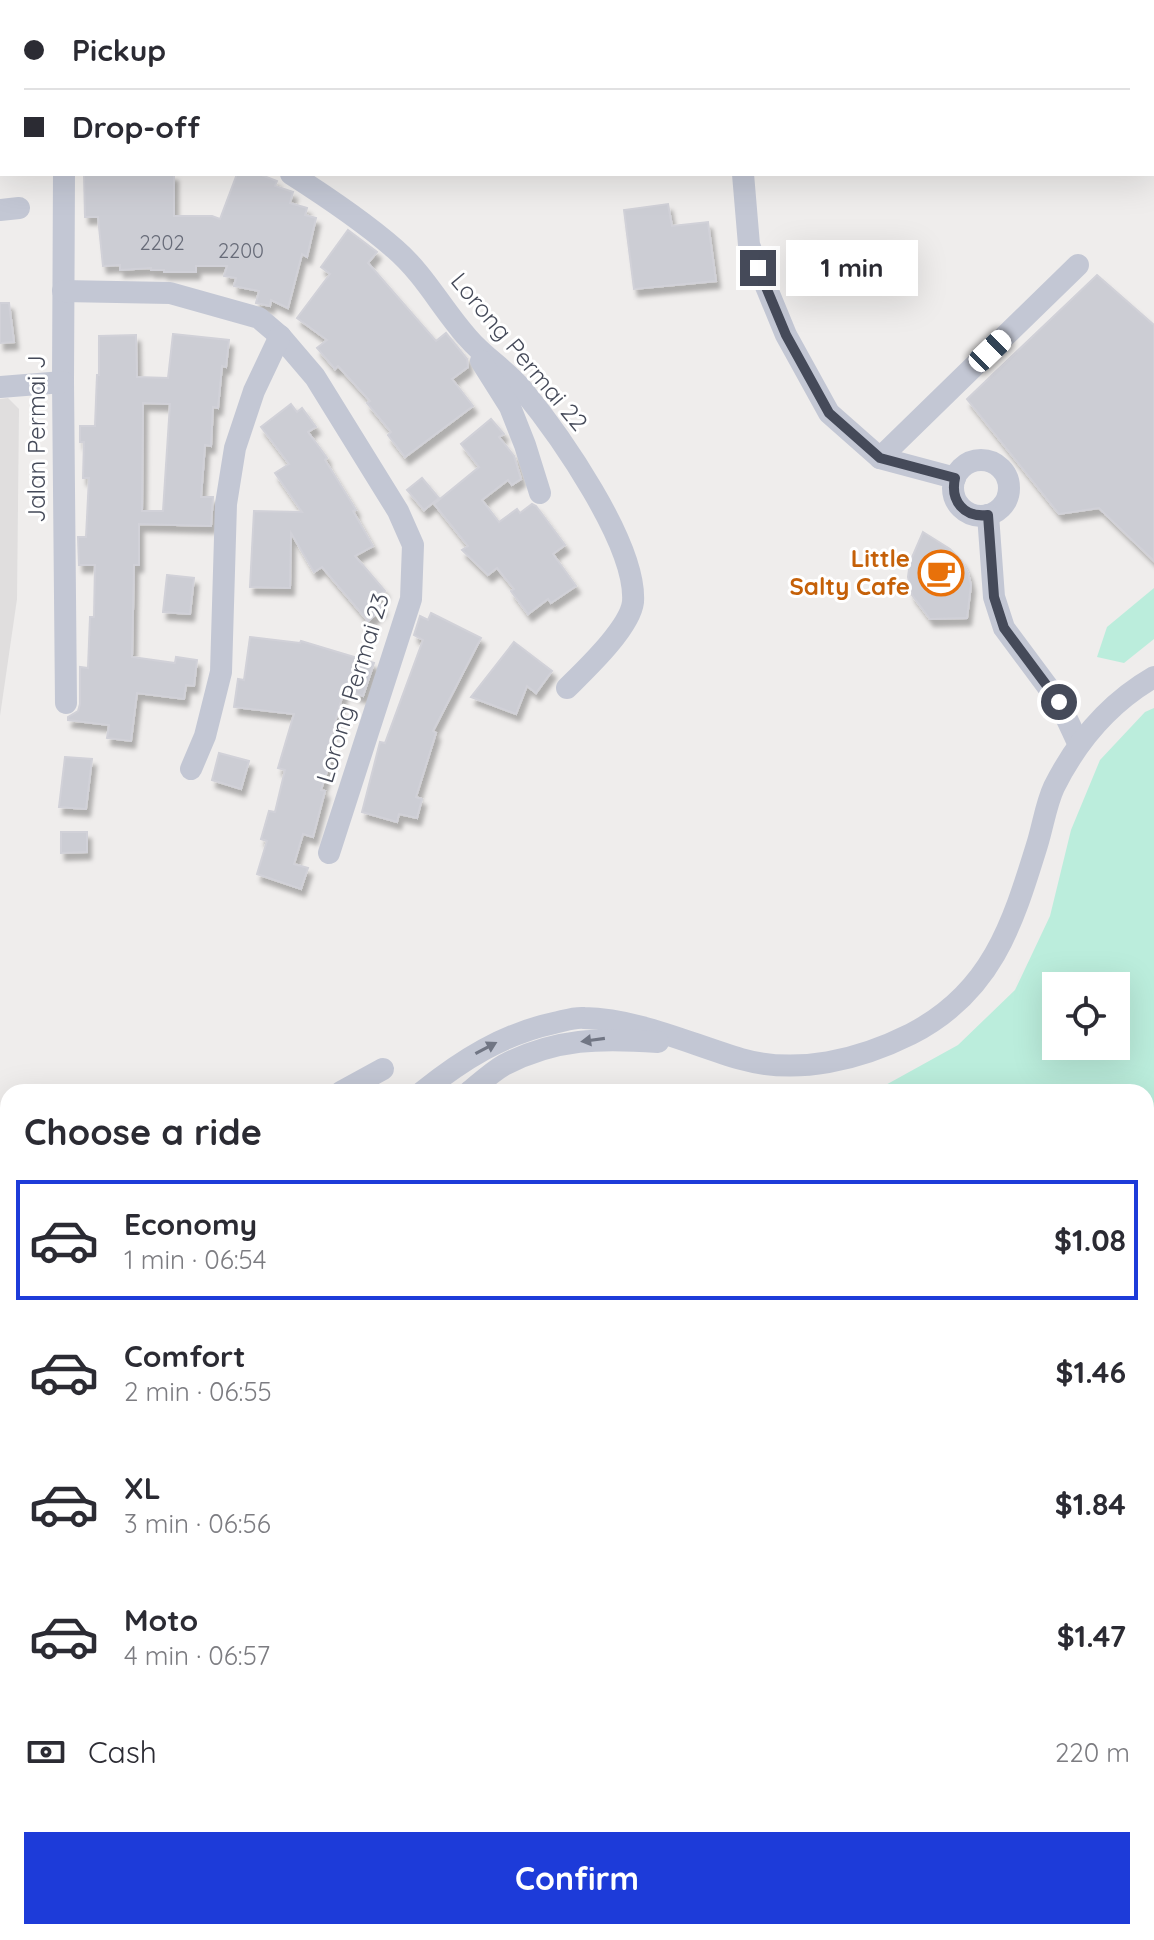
<!DOCTYPE html>
<html lang="en">
<head>
<meta charset="utf-8">
<style>
	body { margin:0; font-family:Quicksand,sans-serif; background:#f2f2f3; color:#2b2b33; height:100vh; display:flex; flex-direction:column; font-size:30px; white-space:nowrap }
	* { box-sizing:border-box; margin:0 }
	p { font-size:26px; color:#7c7c81 }
	.icon { flex:none; width:44px; height:44px; fill:none; stroke:currentColor; stroke-width:2; stroke-linecap:round; stroke-linejoin:round }
	.map { position:relative; flex:1; overflow:hidden }
	.drawer { position:absolute; left:0px; top:1084px; width:1154px; height:856px; display:flex; flex-direction:column; background:#fff; border-radius:24px 24px 0 0; box-shadow:0 8px 32px #0002 }
	.drawer>* { flex:none }
	.guide { position:absolute; left:0px; top:0px; width:1154px; height:176px; box-shadow:0 8px 32px #0002; display:grid; align-content:center; height:176px; padding:0 24px; background:#fff }
	.controls { position:absolute; left:1042px; top:972px; display:grid; gap:16px }
	.controls a { display:grid; place-items:center; width:88px; height:88px; border-radius:0px; background:#fff; box-shadow:0 8px 32px #0002; font-size:40px }
	.end { position:absolute; width:36px; height:36px; margin:-18px; border:10px solid #454a59; background:#fff; box-shadow:0 0 0 4px #fff }
	.from { border-radius:50% }
	.bubble { position:absolute; height:56px; border-radius:0px; background:#fff; box-shadow:0 8px 32px #0002; font-size:26px; font-weight:700; line-height:56px; text-align:center }
	.car { position:absolute; width:24px; height:48px; margin:-24px -12px; border-radius:10px; box-shadow:0 0 6px 2px #0007; background:linear-gradient(#fff 24%,#345 0 40%,#fff 0 76%,#345 0 86%,#fff 0) }
	.guide b { display:flex; align-items:center; gap:28px; height:76px; font-size:30px }
	.guide b+b { border-top:2px solid #e1e1e2 }
	.guide i { width:20px; height:20px; background:#2b2b33 }
	ul { padding:0; list-style:none }
	li { display:flex; align-items:center; gap:24px; height:120px; margin:0 16px 12px; padding:0 8px; border:4px solid transparent; border-radius:0px }
	li div { flex:1 }
	li b { display:block; font-size:30px }
	li em { font-style:normal; font-weight:700 }
	li.on { border-color:#1d3bd9 }
	li>.icon { width:72px; height:72px; stroke-width:1.5 }
	h2 { padding:0 24px; font-size:36px; line-height:96px }
	.pay { display:flex; align-items:center; gap:20px; height:88px; padding:0 24px; font-size:30px }
	.pay p { margin-inline-start:auto }
	.cta { display:flex; gap:16px; margin-top:auto; padding:16px 24px }
	.cta a { flex:1; height:92px; border-radius:0px; background:#1d3bd9; color:#fff; font-size:32px; font-weight:700; line-height:92px; text-align:center }
	.map>svg:first-child { display:block }
	.education { fill:#e0dede }
	.green { fill:#bbeddc; fill-rule:evenodd }
	.building { fill:#cccdd4; stroke:#d1d1d8; stroke-width:2; fill-rule:evenodd; filter:url(#shadow) }
	.lines { fill:none; stroke-linecap:round; stroke-linejoin:round }
	.minor-tunnel { stroke:#cdcccf; stroke-width:22; stroke-dasharray:22 11; stroke-linecap:butt }
	.highway-casing { stroke:#707ba7; stroke-width:35 }
	.minor { stroke:#c3c7d4; stroke-width:22 }
	.highway { stroke:#8590bb; stroke-width:32 }
	.oneway { fill:#717684 }
	.route { stroke:#454a59; stroke-width:10 }
	.labels { text-anchor:middle; stroke-width:6; stroke-linejoin:round; paint-order:stroke }
	.number-label { font-size:20px; fill:#676b78 }
	.street-label { font-size:24px; fill:#454a59; stroke:#fff }
	.food-label { font-size:24px; font-weight:bold; fill:#c56008; stroke:#fff; text-anchor:end }
</style>
</head>
<body>
<div class="map">
<svg width="1154" height="1940" viewBox="0 0 1154 1940">
	<defs>
		<filter id="shadow"><feDropShadow dx="4" dy="7" stdDeviation="2" flood-color="#0004"/></filter>
	</defs>
	<rect width="100%" height="100%" fill="#efedec"/>
	<path class="education" d="M8 398 19 409 17 599 0 716V399Z"/>
	<g class="green">
		<path d="M957 0H1154V135L1152 2H957Z"/>
		<path d="M1154 588V639L1124 663 1097 657 1107 627Z"/>
		<path d="M1154 708V1940H516L519 1932H1146V1092H873L958 1045 1015 990 1050 916 1071 830 1100 760 1145 712ZM1116 986V1046H1056V986Z"/>
	</g>
	<g class="building">
		<path d="M84 174H174V216H212L220 219 237 174H259L277 181 275 186 293 192 290 203 307 208 305 215 316 218 307 257 302 254 288 308 271 300 270 306 256 303 259 291 234 286 236 278 224 276 227 266H196V272H164V270H151V268L120 270V265L103 266 98 217H85Z"/>
		<path d="M668 204 672 226 708 222 716 281 634 289 624 210Z"/>
		<path d="M348 230 377 252 368 263 436 341 446 333 467 359 468 367 452 379 473 406 405 457 388 435 391 432 367 403 370 401 338 366 335 369 317 348 327 340 297 318 330 274 321 267Z"/>
		<path d="M1097 275 1154 325V561L1099 508 1059 514 967 399Z"/>
		<path d="M0 303H9L14 342 0 343Z"/>
		<path d="M173 334 229 340 226 367 222 366 218 408 213 407 211 446 205 445 201 497H213L211 526 139 524V565H134L132 657 175 663 176 657 197 660 194 686 186 685 184 699 137 693 131 741 107 738 109 725 68 720V717L78 711 80 704V667L88 668 90 617H94L95 565H79L78 537H86L89 478H83L84 442H80V426H95L97 375H99V336L136 335 137 377 168 378ZM143 403 170 404 163 511H142Z"/>
		<path d="M291 404 297 412 302 408 316 427 308 432 327 458 325 460 356 510 353 511 373 546 355 556 385 591 375 600 383 608 368 621 322 567 314 572 291 533 290 588 250 587 254 511 302 512 275 473 289 464 261 427Z"/>
		<path d="M491 419 504 434 499 437 514 456 521 479 512 485 508 480 482 500 499 522 517 509 520 513 532 504 536 506 565 545 553 554 576 586 551 603 548 599 528 614 511 591 514 589 497 568 488 575 462 550 468 546 434 504 479 467 461 444Z"/>
		<path d="M422 478 439 498 424 510 407 490Z"/>
		<path d="M923 532 950 549 961 560 968 573 971 585 967 618 930 619 912 595 908 577 910 562Z"/>
		<path d="M167 575 194 578 190 614 163 612Z"/>
		<path d="M431 613 481 638 433 731 436 733 416 797 422 799 417 818 399 814 397 822 362 812 380 742 385 743 423 640 414 635 420 616 428 620Z"/>
		<path d="M250 637 300 643 301 641 374 663 363 696 344 690 327 751 333 753 321 790 325 791 313 837 303 834 294 864 308 868 301 889 257 874 267 841 261 839 269 811 275 812 285 770 278 768 294 714 234 707 238 679 244 680Z"/>
		<path d="M514 642 552 671 536 693 527 686 516 714 471 697Z"/>
		<path d="M219 753 249 761 241 789 212 780Z"/>
		<path d="M65 757 92 759 86 809 59 807Z"/>
		<path d="M61 832H87V852L61 853Z"/>
	</g>
	<g class="lines">
		<path class="minor-tunnel" d="M332 1940 336 1932"/>
		<g class="highway-casing">
			<g id="highway">
				<path d="M0 1502 8 1494"/>
				<path d="M0 1657 8 1653"/>
				<path d="M0 1705 8 1703"/>
				<path d="M359 1932 360 1940"/>
				<path d="M221 1940 223 1932"/>
				<path d="M435 1940V1932"/>
			</g>
		</g>
		<g class="minor">
			<path d="M58 0V2"/>
			<path d="M222 0V2"/>
			<path d="M0 62H1"/>
			<path d="M64 174 63 382 66 703"/>
			<path d="M291 174C327 197 363 221 395 249 425 275 442 309 468 338 484 357 506 370 522 389 558 433 637 544 633 602 630 628 585 670 567 688"/>
			<path d="M743 174 749 245 786 335 829 413 880 458 955 478"/>
			<path d="M0 210 19 208"/>
			<path d="M63 291 170 293 259 318 280 336 315 377 398 511 413 545 411 599 329 853"/>
			<path d="M481 361 510 407 525 445 540 493"/>
			<path d="M0 387 63 382"/>
			<path d="M880 458 1078 265"/>
			<circle cx="981" cy="488" r="28"/>
			<path d="M988 515 994 597 1004 628 1059 702 1079 745"/>
			<path d="M191 769 205 736 221 672 226 504 235 448 254 391 280 336"/>
			<path d="M341 1092 383 1069"/>
			<path d="M422 1092C462 1060 503 1034 554 1023 564 1021 574 1017 584 1018 638 1019 690 1044 741 1059 798 1075 859 1060 911 1034 991 993 1012 926 1037 845 1043 826 1046 804 1054 787 1077 741 1109 703 1154 677"/>
			<path d="M469 1092C480 1083 492 1072 504 1065 556 1038 601 1038 658 1042"/>
			<path d="M0 1127 8 1125"/>
			<path d="M0 1429 8 1411"/>
			<path d="M0 1574 8 1565"/>
		</g>
		<use href="#highway" class="highway"/>
	</g>
	<defs><path id="oneway-solid" d="M-6-.8H1V-3.2L6.5 0L1 3.2V.8H-6Z" transform="scale(2)"/></defs>
	<g class="oneway">
		<use href="#oneway-solid" transform="translate(593 1040) rotate(172)"/>
		<use href="#oneway-solid" transform="translate(486 1048) rotate(-28)"/>
	</g>
	<g class="lines">
		<path class="route" d="M758 268 786 335 829 413 880 458 955 478C950 501 964 518 988 515L994 597 1004 628 1059 702"/>
	</g>
	<defs>
		<g id="cafe-ring" transform="scale(2.3)"><circle r="9.5" fill="#fff" stroke="#e8710a" stroke-width="1.5"/><path d="M-5.5-4.5H6V0H3Q3 3.5 0 3.5H-2.5Q-5.5 3.5-5.5 0ZM3-3.2v2h1.7v-2ZM-6 4.5H4V6H-6Z" fill="#e8710a"/></g>
	</defs>
	<g fill-rule="evenodd">
		<use href="#cafe-ring" x="941" y="573"/>
	</g>
	<g class="labels">
		<g class="number-label">
			<text x="162" y="250">2202</text>
			<text x="241" y="258">2200</text>
		</g>
		<g class="street-label">
			<text transform="translate(519 352) rotate(50)" y="8">Lorong Permai 22</text>
			<text transform="translate(37 439) rotate(-90)" y="8">Jalan Permai J</text>
			<text transform="translate(353 688) rotate(-73)" y="8">Lorong Permai 23</text>
		</g>
		<g class="food-label">
			<text x="910" y="567">Little<tspan x="910" dy="28">Salty Cafe</tspan></text>
		</g>
	</g>
</svg>
<div class="controls">
<a><svg class="icon" aria-label="locate" viewBox="0 0 24 24"><circle cx="12" cy="12" r="6"/><path d="M12 2v4M12 18v4M2 12h4M18 12h4"/></svg></a>
</div>
<i class="end from" style="left:1059px;top:702px"></i>
<i class="end" style="left:758px;top:268px"></i>
<div class="bubble" style="left:786px;top:240px;width:132px">1 min</div>
<i class="car" style="left:990px;top:351px;rotate:46deg"></i>
<div class="guide">
<b><i class="from"></i>Pickup</b>
<b><i></i>Drop-off</b>
</div>
<section class="drawer">
<h2>Choose a ride</h2>
<ul>
<li class="on"><svg class="icon" aria-label="car" viewBox="0 0 24 24"><path d="M5 17H2v-5l4-1 3-4h7l3 4 3 1v5h-3M9 17h6M6 11h13"/><circle cx="7" cy="17" r="2"/><circle cx="17" cy="17" r="2"/></svg><div><b>Economy</b><p>1 min · 06:54</p></div><em>$1.08</em></li>
<li><svg class="icon" aria-label="car" viewBox="0 0 24 24"><path d="M5 17H2v-5l4-1 3-4h7l3 4 3 1v5h-3M9 17h6M6 11h13"/><circle cx="7" cy="17" r="2"/><circle cx="17" cy="17" r="2"/></svg><div><b>Comfort</b><p>2 min · 06:55</p></div><em>$1.46</em></li>
<li><svg class="icon" aria-label="car" viewBox="0 0 24 24"><path d="M5 17H2v-5l4-1 3-4h7l3 4 3 1v5h-3M9 17h6M6 11h13"/><circle cx="7" cy="17" r="2"/><circle cx="17" cy="17" r="2"/></svg><div><b>XL</b><p>3 min · 06:56</p></div><em>$1.84</em></li>
<li><svg class="icon" aria-label="car" viewBox="0 0 24 24"><path d="M5 17H2v-5l4-1 3-4h7l3 4 3 1v5h-3M9 17h6M6 11h13"/><circle cx="7" cy="17" r="2"/><circle cx="17" cy="17" r="2"/></svg><div><b>Moto</b><p>4 min · 06:57</p></div><em>$1.47</em></li>
</ul>
<div class="pay"><svg class="icon" aria-label="cash" viewBox="0 0 24 24"><path d="M3 7h18v10H3z"/><circle cx="12" cy="12" r="2"/></svg>Cash<p>220 m</p></div>
<div class="cta"><a>Confirm</a></div>
</section>
</div>
</body>
</html>
